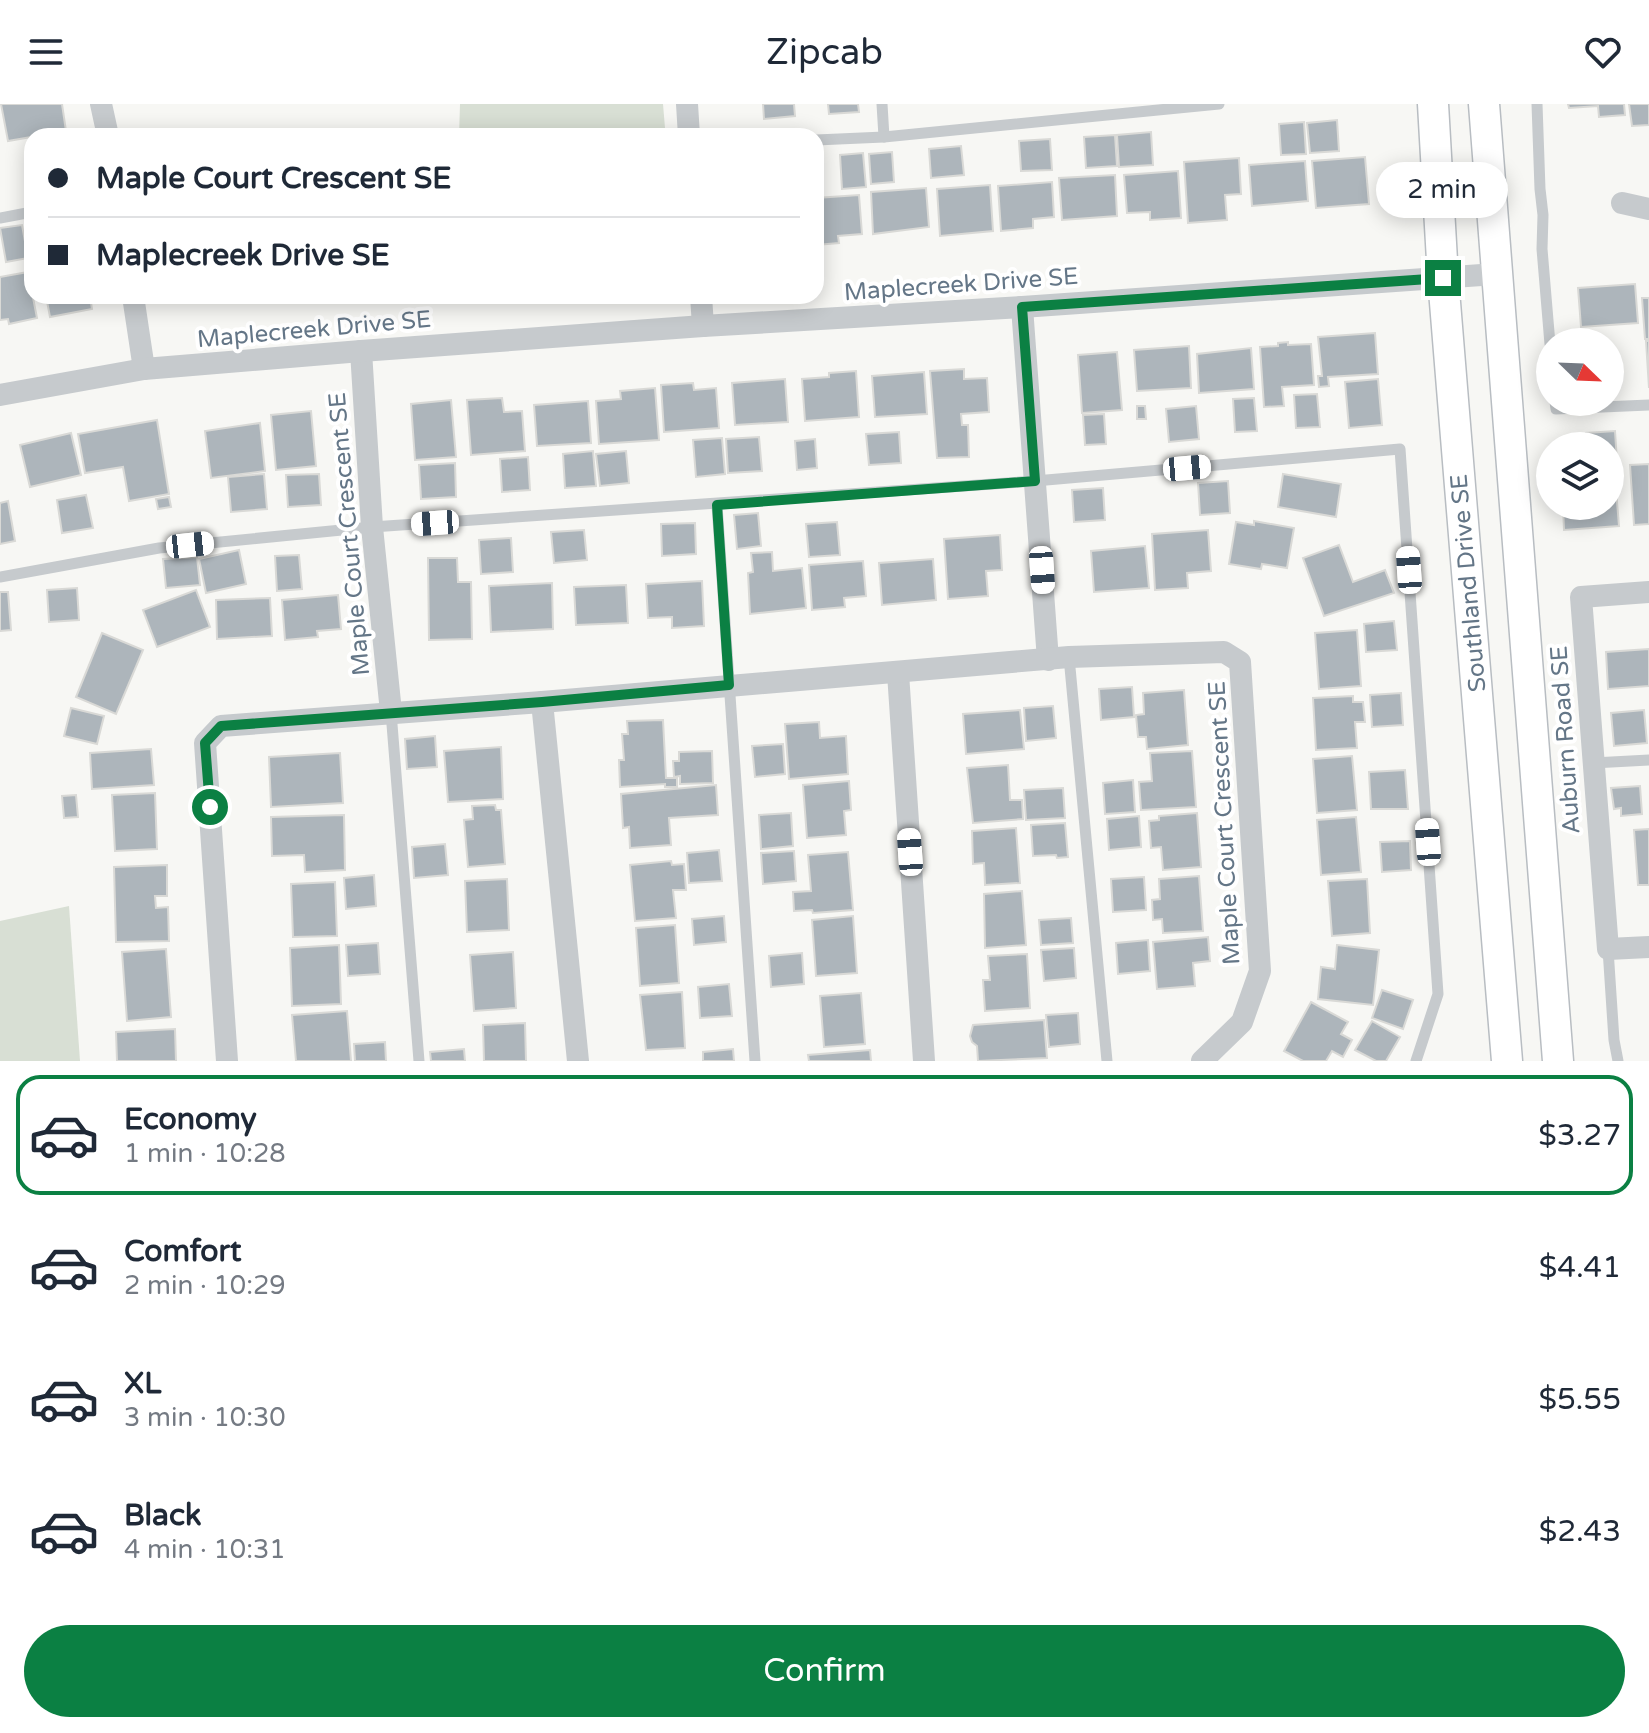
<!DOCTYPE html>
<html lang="en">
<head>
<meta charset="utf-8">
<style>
	body { margin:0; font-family:"Varela Round",sans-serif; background:#f2f2f3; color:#1f2937; height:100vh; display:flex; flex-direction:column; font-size:30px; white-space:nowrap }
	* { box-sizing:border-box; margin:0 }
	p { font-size:26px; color:#747a83 }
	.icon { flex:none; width:44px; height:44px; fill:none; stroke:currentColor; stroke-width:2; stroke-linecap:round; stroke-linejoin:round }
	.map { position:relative; height:957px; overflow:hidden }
	.panel { display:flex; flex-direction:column; background:#fff; flex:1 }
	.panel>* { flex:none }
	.hud { position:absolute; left:24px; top:24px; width:800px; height:176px; border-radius:24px; box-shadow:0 4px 20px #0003; display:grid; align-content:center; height:176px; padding:0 24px; background:#fff }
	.needle { width:52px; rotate:113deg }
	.tools { position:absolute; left:1536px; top:224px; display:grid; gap:16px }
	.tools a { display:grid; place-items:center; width:88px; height:88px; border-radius:50%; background:#fff; box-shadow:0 4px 20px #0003; font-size:40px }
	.end { position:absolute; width:36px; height:36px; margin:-18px; border:10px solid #0b8043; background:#fff; box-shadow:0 0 0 4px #fff }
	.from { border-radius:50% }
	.bubble { position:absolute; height:56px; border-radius:28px; background:#fff; box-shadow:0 4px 20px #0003; font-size:26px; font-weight:600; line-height:56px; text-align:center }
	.car { position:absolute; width:24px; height:48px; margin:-24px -12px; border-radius:10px; box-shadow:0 0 6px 2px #0007; background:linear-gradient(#fff 24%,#345 0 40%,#fff 0 76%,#345 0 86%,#fff 0) }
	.hud b { display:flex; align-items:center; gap:28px; height:76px; font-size:30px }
	.hud b+b { border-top:2px solid #e0e1e3 }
	.hud i { width:20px; height:20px; background:#1f2937 }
	ul { padding:14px 0 0; list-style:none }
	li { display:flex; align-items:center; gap:24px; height:120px; margin:0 16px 12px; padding:0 8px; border:4px solid transparent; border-radius:24px }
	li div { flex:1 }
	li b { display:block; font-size:30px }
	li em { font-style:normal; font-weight:600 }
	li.active { border-color:#0b8043 }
	li>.icon { width:72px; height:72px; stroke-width:1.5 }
	.action { display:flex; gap:16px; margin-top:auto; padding:16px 24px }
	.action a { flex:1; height:92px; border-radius:48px; background:#0b8043; color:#fff; font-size:32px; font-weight:600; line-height:92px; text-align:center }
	header { display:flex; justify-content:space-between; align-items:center; height:104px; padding:0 24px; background:#fff; font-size:36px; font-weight:600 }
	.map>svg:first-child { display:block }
	.green { fill:#d8dfd4 }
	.building { fill:#adb5bb; stroke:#d9d9d6; stroke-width:2 }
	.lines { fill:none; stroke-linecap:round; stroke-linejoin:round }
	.secondary-casing { stroke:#b8bdc2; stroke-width:33 }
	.service { stroke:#c6cacd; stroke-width:11 }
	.minor { stroke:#c6cacd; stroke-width:22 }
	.secondary { stroke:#fff; stroke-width:30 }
	.route { stroke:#0b8043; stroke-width:10 }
	.labels { text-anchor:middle; stroke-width:8; stroke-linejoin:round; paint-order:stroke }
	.street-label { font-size:24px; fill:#647687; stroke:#fff }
</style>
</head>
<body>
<header><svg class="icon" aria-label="menu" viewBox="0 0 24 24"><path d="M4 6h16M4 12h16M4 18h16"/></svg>Zipcab<svg class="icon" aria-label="heart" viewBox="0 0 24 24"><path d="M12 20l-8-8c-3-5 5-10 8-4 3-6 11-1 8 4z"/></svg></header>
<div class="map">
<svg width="1649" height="957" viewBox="0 0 1649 957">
	<rect width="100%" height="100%" fill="#f7f7f4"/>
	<g class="green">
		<path d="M460 0H663L665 24 520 32H459Z"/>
		<path d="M69 802 80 957H0V817Z"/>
	</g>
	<g class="building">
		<path d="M1 0H62L66 27 8 37Z"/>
		<path d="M763 0H794L795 12 764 15Z"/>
		<path d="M828 0H858L859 8 829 10Z"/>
		<path d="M1568 0H1624L1625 11 1599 13 1598 2 1569 4Z"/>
		<path d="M1629 0H1649V21L1632 22Z"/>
		<path d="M1337 16 1339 47 1310 49 1307 19Z"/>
		<path d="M1304 18 1306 50 1281 51 1279 20Z"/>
		<path d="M1151 28 1153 61 1119 63 1117 31Z"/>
		<path d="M1115 31 1117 62 1086 64 1084 33Z"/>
		<path d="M1050 35 1052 66 1021 67 1019 37Z"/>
		<path d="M961 42 964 71 931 74 929 45Z"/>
		<path d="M892 48 894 78 871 80 869 50Z"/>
		<path d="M863 49 866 83 842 85 840 51Z"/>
		<path d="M1365 53 1369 100 1316 104 1312 57Z"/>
		<path d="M1239 54 1241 90 1225 91 1227 116 1188 119 1184 58Z"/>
		<path d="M1305 57 1308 97 1252 102 1249 61Z"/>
		<path d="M1178 67 1181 114 1150 116V108L1127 109 1124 71Z"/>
		<path d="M1115 71 1117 112 1062 116 1059 74Z"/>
		<path d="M1052 78 1054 113 1033 115V124L1001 127 998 82Z"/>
		<path d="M990 81 993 127 940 132 937 85Z"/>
		<path d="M926 84 929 123 873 130 871 88Z"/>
		<path d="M859 91 862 130 838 132 839 139 816 141V94Z"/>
		<path d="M22 121 28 154 6 158 0 124Z"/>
		<path d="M28 168 37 214 9 220 8 215 0 216V173Z"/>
		<path d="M1635 180 1638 219 1581 223 1578 184Z"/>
		<path d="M46 192H90L92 205 50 213Z"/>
		<path d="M1642 194H1649V235H1645Z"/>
		<path d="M1375 229 1378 270 1328 273 1329 282 1319 283 1318 272H1322L1318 233Z"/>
		<path d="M1646 237H1649V284Z"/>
		<path d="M1288 238V241L1311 240 1314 281 1282 283 1284 302 1264 303 1260 243 1278 242V239Z"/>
		<path d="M1189 242 1191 284 1137 287 1134 246Z"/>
		<path d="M1251 244 1254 285 1199 289 1197 250Z"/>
		<path d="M1117 248 1122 306 1082 309 1078 251Z"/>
		<path d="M1610 255H1613L1614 287 1610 288Z"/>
		<path d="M964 265V275L987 274 989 308 961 310 962 321H968L969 353 937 354 930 267Z"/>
		<path d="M856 267 859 313 805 317 802 275 829 273V269Z"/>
		<path d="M924 268 927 310 875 313 872 272Z"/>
		<path d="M785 275 788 318 735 321 732 279Z"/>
		<path d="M1378 275 1382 321 1349 324 1345 278Z"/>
		<path d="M693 279 694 286 716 284 719 324 664 328 661 281Z"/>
		<path d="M655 284 659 336 599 340 596 297 621 295 620 287Z"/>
		<path d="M1317 290 1320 323 1296 324 1294 291Z"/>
		<path d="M502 294 504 308 522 307 525 347 471 351 467 296Z"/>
		<path d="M1254 294 1257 327 1235 328 1233 295Z"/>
		<path d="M451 296 456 353 415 356 411 300Z"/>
		<path d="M588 297 591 339 537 342 534 301Z"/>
		<path d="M1137 302H1145L1146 315H1137Z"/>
		<path d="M1196 302 1199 335 1169 338 1166 305Z"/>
		<path d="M311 307 316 362 276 366 271 311Z"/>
		<path d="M1104 310 1106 340 1085 341 1083 311Z"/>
		<path d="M157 316 169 390 129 397 123 363 85 369 78 330Z"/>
		<path d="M260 319 265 367 211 374 205 327Z"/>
		<path d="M1615 327 1617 358 1610 359V342H1587L1586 329Z"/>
		<path d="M899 328 901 359 869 361 866 330Z"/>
		<path d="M71 329 81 371 30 383 20 341Z"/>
		<path d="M759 333 762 367 728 369 726 335Z"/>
		<path d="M722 334 725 370 696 373 693 336Z"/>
		<path d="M815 335 817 364 797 366 795 337Z"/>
		<path d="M593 347 596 382 565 384 563 350Z"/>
		<path d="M626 347 629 379 600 382 596 350Z"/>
		<path d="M528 353 530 386 502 388 500 355Z"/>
		<path d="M455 359 456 393 421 395 419 361Z"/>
		<path d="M1649 360V420L1634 421 1630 361Z"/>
		<path d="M264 370 267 405 231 408 228 373Z"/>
		<path d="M319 370 321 401 288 403 286 371Z"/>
		<path d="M1283 370 1341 380 1336 413 1278 403Z"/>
		<path d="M1228 377 1230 409 1200 411 1198 379Z"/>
		<path d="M1103 384 1105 416 1074 418 1072 386Z"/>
		<path d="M1610 385H1616L1619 422 1564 426 1563 402H1610Z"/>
		<path d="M86 391 93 424 62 429 57 396Z"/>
		<path d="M169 393 171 403 158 405 156 395Z"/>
		<path d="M8 397 15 437 0 440V399Z"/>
		<path d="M758 409 761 442 737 445 734 411Z"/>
		<path d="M1254 417 1294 424 1287 464 1262 460 1261 465 1229 460 1236 418 1254 421Z"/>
		<path d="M837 418 840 451 809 453 806 420Z"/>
		<path d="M695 419 696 450 662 452 661 420Z"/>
		<path d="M584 426 587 456 554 459 551 428Z"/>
		<path d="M1208 426 1211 467 1187 469 1188 484 1155 486 1152 430Z"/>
		<path d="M1000 431 1002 466 986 467 988 492 948 495 944 435Z"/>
		<path d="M511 434 513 468 481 470 479 436Z"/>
		<path d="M1339 441 1353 478 1385 466 1394 489 1324 512 1303 454Z"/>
		<path d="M1145 442 1149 484 1094 488 1091 447Z"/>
		<path d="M239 446 246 480 206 489 199 455Z"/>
		<path d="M772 448 773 467 802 464 806 504 750 510 748 469 753 468 751 449Z"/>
		<path d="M299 451 302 485 277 487 275 452Z"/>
		<path d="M197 453 200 481 166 484 163 455Z"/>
		<path d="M428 454H457L458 478H471L472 535 429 536Z"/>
		<path d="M933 455 936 496 882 501 879 459Z"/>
		<path d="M863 457 866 492 844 494 845 503 812 506 809 461Z"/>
		<path d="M702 477 704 522 672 524V513L648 514 646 480Z"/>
		<path d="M552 479 553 525 491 528 489 482Z"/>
		<path d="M626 481 628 519 576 521 574 483Z"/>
		<path d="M77 484 79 516 49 518 47 486Z"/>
		<path d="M196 486 210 523 157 543 143 506Z"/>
		<path d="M0 488H8L11 526 0 527Z"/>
		<path d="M338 491 341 525 317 527 318 533 285 536 282 496Z"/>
		<path d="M270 494 272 532 217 535 216 496Z"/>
		<path d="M1394 517 1397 546 1366 548 1364 520Z"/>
		<path d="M1357 526 1361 582 1319 585 1315 529Z"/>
		<path d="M102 529 143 546 116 610 76 593Z"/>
		<path d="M1649 545V582L1608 585 1606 548Z"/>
		<path d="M1132 583 1134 613 1101 616 1099 585Z"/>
		<path d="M1184 586 1188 641 1147 645 1146 633H1138L1136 611 1144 610 1143 589Z"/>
		<path d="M1401 589 1403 621 1372 623 1370 591Z"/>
		<path d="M1353 592V598H1363L1365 618H1355L1357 644 1316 646 1313 594Z"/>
		<path d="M1053 602 1056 634 1026 637 1024 604Z"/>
		<path d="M71 604 104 612 97 640 64 632Z"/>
		<path d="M1020 606 1024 645 966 650 963 610Z"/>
		<path d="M1644 606 1647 639 1614 642 1611 609Z"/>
		<path d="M663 616 666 674H677V683H665V680L620 683 619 656H624L622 630H628L627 617Z"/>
		<path d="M819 618 820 634 846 632 848 670 789 675 785 620Z"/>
		<path d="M435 632 437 663 407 665 405 635Z"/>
		<path d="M783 640 785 670 755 673 752 642Z"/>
		<path d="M501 643 503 695 448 698 444 647Z"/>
		<path d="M151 645 154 681 92 685 90 649Z"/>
		<path d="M712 647 713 679 680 680V672L674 673 673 657H679V648Z"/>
		<path d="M1192 647 1196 703 1141 706 1139 678 1152 677 1150 649Z"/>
		<path d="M340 649 343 699 271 703 269 653Z"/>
		<path d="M1352 652 1357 706 1317 709 1313 655Z"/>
		<path d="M1008 661 1010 696H1022L1023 715 973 719 967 664Z"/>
		<path d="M1405 666 1408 705H1371L1369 668Z"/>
		<path d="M1133 676 1135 708 1105 710 1103 679Z"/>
		<path d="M849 677 851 706 844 707 846 731 807 734 803 681Z"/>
		<path d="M716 681 718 711 669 714 671 741 630 744 629 723 623 724 621 690Z"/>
		<path d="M1640 682 1642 710 1621 712V704L1614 705 1611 684Z"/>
		<path d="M1063 684 1065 714 1026 716 1024 686Z"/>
		<path d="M155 689 157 745 115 747 112 691Z"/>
		<path d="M76 691 78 713 64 714 62 692Z"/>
		<path d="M495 701 496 706H501L505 760 468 763 464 716 473 715 472 702Z"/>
		<path d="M791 709 793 742 761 745 759 711Z"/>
		<path d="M1197 709 1201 763 1163 766 1161 743 1151 744 1149 717 1159 716V712Z"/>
		<path d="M344 711 345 766 305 768 304 751 272 752 271 713Z"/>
		<path d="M1139 712 1141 743 1109 746 1107 715Z"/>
		<path d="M1356 713 1361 768 1321 771 1317 716Z"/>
		<path d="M1065 719 1068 753 1057 754 1056 751 1033 752 1031 721Z"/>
		<path d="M1016 724 1020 779 985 781 984 759 973 760 972 727Z"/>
		<path d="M1649 725V781H1638L1634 726Z"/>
		<path d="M1410 737 1411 766 1382 768 1380 738Z"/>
		<path d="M445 740 448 771 414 774 412 743Z"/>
		<path d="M719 746 722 777 689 779 687 749Z"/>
		<path d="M794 747 796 777 763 780 761 749Z"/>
		<path d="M848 748 853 806 813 809 812 806 794 807 793 788 811 787 808 751Z"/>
		<path d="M671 757 672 761 684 760 686 786H673L676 814 635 817 630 761Z"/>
		<path d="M167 761V792H155L156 804 168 803 169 837 116 838 114 763Z"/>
		<path d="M374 771 376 802 346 805 344 774Z"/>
		<path d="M1199 772 1203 827 1163 829 1162 815 1153 816 1152 796 1160 795 1159 775Z"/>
		<path d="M1144 773 1146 806 1113 808 1111 775Z"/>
		<path d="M507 775 509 826 467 828 465 777Z"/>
		<path d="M1367 775 1370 829 1332 832 1328 777Z"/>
		<path d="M335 778 337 832 293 833 291 780Z"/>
		<path d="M1022 787 1026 841 985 844 984 790Z"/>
		<path d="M724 812 726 838 694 841 692 815Z"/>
		<path d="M853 812 857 869 816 872 812 816Z"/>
		<path d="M1071 814 1073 839 1041 841 1039 816Z"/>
		<path d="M675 821 679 879 640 882 636 824Z"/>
		<path d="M1208 833 1210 857 1193 859 1195 882 1157 885 1153 838Z"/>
		<path d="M1148 836 1150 867 1118 870 1116 839Z"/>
		<path d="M378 839 380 870 348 872 346 841Z"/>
		<path d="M339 841 341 900 292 902 290 844Z"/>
		<path d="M1337 841 1379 846 1373 901 1318 895 1321 863 1335 865Z"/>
		<path d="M1074 844 1076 874 1044 877 1041 846Z"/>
		<path d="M166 845 171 913 127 917 122 848Z"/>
		<path d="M513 848 516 904 474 907 470 851Z"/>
		<path d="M802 849 804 880 771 883 769 852Z"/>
		<path d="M1027 850 1030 904 985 907 983 876H990L988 852Z"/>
		<path d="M729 880 732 912 700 914 698 883Z"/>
		<path d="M1382 886 1413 896 1403 925 1372 914Z"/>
		<path d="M682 888 685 944 646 946 640 891Z"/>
		<path d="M861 889 865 940 824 943 820 892Z"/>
		<path d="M1311 898 1348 918 1341 930 1352 936 1343 953 1332 947 1326 957H1303L1284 947Z"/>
		<path d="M347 907 351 957H296L292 911Z"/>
		<path d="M1078 909 1080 940 1049 943 1046 911Z"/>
		<path d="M1044 916 1047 954 978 957 977 942 972 938 970 932 973 921Z"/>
		<path d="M1372 917 1400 933 1386 957H1376L1355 946Z"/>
		<path d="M525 919 526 957H484L483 921Z"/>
		<path d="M175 925 176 957H117L116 928Z"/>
		<path d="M385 938 386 957H355L354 940Z"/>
		<path d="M464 945 465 957H431L430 948Z"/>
		<path d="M733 945 734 957H703V948Z"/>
		<path d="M870 946 871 957H809L808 951Z"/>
	</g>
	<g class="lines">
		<g class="secondary-casing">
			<g id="secondary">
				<path d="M1433 0 1443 174 1507 957"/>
				<path d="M1484 0 1558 957"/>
			</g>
		</g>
		<g class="service">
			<path d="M882 0 884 33"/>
			<path d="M1537 0 1540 85 1543 111 1542 145 1550 240"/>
			<path d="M816 36 884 33 1219 0"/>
			<path d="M0 114 32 108"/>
			<path d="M1555 298 1556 305 1649 301"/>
			<path d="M717 401 755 957"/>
			<path d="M0 473 159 444 372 423 1035 377 1400 345 1438 890 1416 957"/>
			<path d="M1069 553 1107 957"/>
			<path d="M391 608 419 957"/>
			<path d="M1593 659 1649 656"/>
			<path d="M1608 845 1614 936 1618 957"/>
		</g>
		<g class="minor">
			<path d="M101 0 108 32"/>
			<path d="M687 0 689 32"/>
			<path d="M1622 99 1649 105"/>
			<path d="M133 192 144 265"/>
			<path d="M701 192 703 222"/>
			<path d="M1022 203 1048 556"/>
			<path d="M361 247 372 423 391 608"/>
			<path d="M0 291 144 265 361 247 703 222 1022 203 1496 170"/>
			<path d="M1649 488 1581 493 1608 845 1649 843"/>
			<path d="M898 569 924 957"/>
			<path d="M542 598 578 957"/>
			<path d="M227 957 205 639 221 622 542 598 1069 553 1224 548 1240 558 1260 867 1242 918 1202 957"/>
		</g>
		<use href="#secondary" class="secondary"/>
	</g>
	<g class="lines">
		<path class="route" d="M210 703 205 639 221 622 542 598 729 581 717 401 1035 377 1022 203 1443 174"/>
	</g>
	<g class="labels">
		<g class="street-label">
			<text transform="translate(961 180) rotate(-4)" y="8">Maplecreek Drive SE</text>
			<text transform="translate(314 225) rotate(-5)" y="8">Maplecreek Drive SE</text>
			<text transform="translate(349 430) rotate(-95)" y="8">Maple Court Crescent SE</text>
			<text transform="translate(1468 479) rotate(-95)" y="8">Southland Drive SE</text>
			<text transform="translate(1565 636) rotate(-94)" y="8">Auburn Road SE</text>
			<text transform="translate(1224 719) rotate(-93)" y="8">Maple Court Crescent SE</text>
		</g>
	</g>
</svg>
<div class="tools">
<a><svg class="needle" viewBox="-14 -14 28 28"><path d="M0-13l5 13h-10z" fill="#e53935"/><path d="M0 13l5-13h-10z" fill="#747a83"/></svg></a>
<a><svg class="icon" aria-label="layers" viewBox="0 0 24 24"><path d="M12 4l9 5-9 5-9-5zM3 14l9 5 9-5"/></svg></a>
</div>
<i class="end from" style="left:210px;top:703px"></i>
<i class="end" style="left:1443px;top:174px"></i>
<div class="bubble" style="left:1376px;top:58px;width:132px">2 min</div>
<i class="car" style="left:1187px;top:364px;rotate:85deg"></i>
<i class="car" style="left:435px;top:419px;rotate:266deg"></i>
<i class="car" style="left:190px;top:441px;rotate:84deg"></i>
<i class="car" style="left:1042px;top:466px;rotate:176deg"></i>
<i class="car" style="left:1409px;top:466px;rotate:356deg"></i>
<i class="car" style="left:1428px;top:738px;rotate:356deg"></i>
<i class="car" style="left:910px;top:748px;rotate:356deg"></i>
<div class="hud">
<b><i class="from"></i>Maple Court Crescent SE</b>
<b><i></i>Maplecreek Drive SE</b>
</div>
</div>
<section class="panel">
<ul>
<li class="active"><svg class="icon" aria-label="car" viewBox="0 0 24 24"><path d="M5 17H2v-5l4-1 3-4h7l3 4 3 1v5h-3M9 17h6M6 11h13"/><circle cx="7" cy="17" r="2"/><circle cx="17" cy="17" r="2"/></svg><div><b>Economy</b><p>1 min · 10:28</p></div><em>$3.27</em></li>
<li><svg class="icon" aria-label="car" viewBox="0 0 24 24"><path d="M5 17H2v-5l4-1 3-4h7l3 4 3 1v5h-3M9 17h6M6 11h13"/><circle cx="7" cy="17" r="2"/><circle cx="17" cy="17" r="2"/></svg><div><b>Comfort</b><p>2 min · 10:29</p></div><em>$4.41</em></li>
<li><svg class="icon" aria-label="car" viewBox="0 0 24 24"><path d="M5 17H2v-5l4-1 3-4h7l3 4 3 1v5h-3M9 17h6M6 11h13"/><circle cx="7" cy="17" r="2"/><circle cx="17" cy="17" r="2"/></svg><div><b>XL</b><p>3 min · 10:30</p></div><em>$5.55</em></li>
<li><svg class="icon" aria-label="car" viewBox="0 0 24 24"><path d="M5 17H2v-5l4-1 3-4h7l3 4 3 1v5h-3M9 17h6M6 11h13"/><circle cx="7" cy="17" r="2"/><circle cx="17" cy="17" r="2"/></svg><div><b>Black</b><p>4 min · 10:31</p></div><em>$2.43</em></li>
</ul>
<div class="action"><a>Confirm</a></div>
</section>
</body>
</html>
